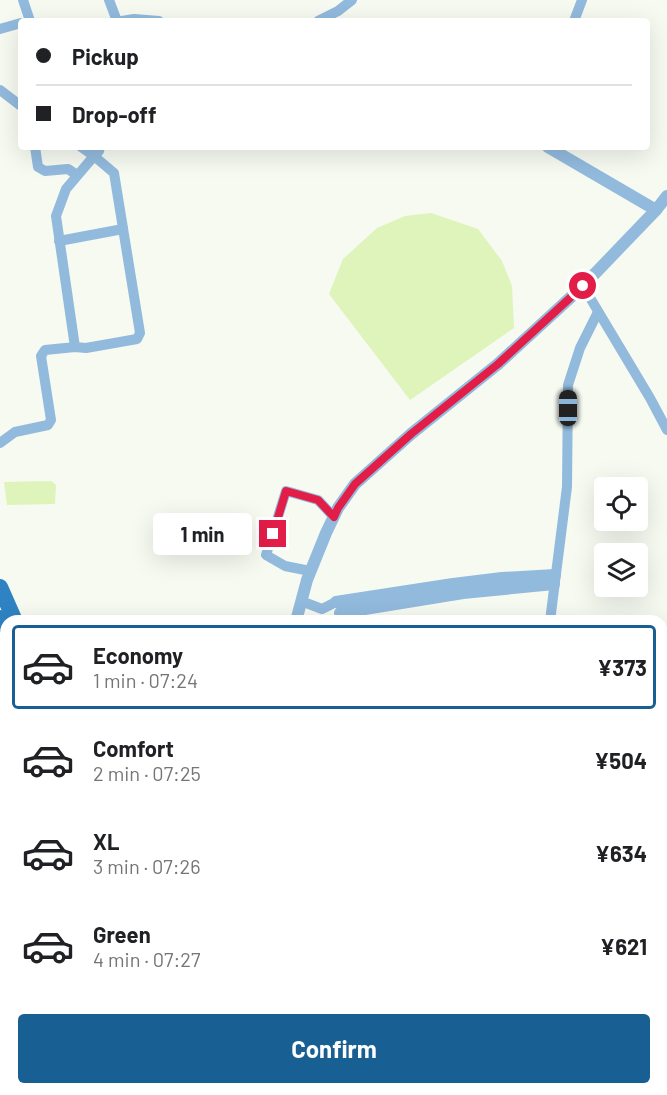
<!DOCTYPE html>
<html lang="en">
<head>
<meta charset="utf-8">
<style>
	body { margin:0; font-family:Barlow,sans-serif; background:#f6f6f6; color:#202124; height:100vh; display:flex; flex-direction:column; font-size:22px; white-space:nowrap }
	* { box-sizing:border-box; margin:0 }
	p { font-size:20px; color:#757577 }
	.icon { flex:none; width:33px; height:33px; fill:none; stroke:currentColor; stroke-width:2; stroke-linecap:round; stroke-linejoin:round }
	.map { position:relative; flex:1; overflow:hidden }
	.details { position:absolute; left:0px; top:615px; width:668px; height:480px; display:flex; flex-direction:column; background:#fff; border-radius:18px 18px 0 0; box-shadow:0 6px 24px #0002 }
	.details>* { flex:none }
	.banner { position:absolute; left:18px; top:18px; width:632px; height:132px; border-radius:6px; box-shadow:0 6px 24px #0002; display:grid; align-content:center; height:132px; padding:0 18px; background:#fff }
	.fabs { position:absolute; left:594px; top:477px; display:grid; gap:12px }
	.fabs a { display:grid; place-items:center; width:54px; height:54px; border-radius:6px; background:#fff; box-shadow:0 6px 24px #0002; font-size:30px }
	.end { position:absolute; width:27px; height:27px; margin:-14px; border:8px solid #e11d48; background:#fff; box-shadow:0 0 0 3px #fff }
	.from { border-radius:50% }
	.bubble { position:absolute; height:42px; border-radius:6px; background:#fff; box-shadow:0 6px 24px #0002; font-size:20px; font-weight:700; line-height:42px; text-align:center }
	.car { position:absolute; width:18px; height:36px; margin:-18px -9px; border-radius:8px; box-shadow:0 0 4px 2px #0007; background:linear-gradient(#222 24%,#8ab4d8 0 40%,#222 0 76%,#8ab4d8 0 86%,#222 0) }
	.banner b { display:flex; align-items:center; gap:21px; height:57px; font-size:22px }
	.banner b+b { border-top:2px solid #e0e0e0 }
	.banner i { width:15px; height:15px; background:#202124 }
	ul { padding:10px 0 0; list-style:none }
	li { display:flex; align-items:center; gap:18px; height:84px; margin:0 12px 9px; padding:0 6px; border:3px solid transparent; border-radius:6px }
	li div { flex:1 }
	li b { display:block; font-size:22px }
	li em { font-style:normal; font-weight:700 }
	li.active { border-color:#186094 }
	li>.icon { width:54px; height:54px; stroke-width:1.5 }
	.cta { display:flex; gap:12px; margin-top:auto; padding:12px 18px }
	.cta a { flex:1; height:69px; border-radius:6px; background:#186094; color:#fff; font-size:24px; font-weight:700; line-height:69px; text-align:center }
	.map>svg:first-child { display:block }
	.green { fill:#def4bb }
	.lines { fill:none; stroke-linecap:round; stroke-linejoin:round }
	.stream { stroke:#91a76a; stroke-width:2 }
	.minor { stroke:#92badd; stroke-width:10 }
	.tertiary { stroke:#92badd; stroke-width:12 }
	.secondary { stroke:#5d9bce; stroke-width:15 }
	.primary { stroke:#2f83c3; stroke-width:16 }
	.route { stroke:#e11d48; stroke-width:8 }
</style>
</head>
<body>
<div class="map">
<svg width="667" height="1095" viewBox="0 0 667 1095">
	<rect width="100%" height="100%" fill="#f6faf1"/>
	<g class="green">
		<path d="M431 213 478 229 502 261 512 286 514 328 410 400 329 294 343 259 377 228 405 216Z"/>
		<path d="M51 481 56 485 55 504 7 505 4 482Z"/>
	</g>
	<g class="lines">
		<g class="stream">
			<path d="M0 912H6"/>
			<path d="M662 1013 667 1016"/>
		</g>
		<g class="minor">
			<path d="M23 0 30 21"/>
			<path d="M109 0 117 21"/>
			<path d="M122 21 134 19 159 21"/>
			<path d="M318 21 338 11 352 0"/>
			<path d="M574 21 582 0"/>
			<path d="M0 29 21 23"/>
			<path d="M0 90 21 106"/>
			<path d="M35 147 38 167 45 171 68 169 77 175"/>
			<path d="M81 147 94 156 99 151 100 147"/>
			<path d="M59 241 123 229"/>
			<path d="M583 286 650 398 667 430"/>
			<path d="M0 443 15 432 48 425 51 420 41 356 45 350 75 347 56 216 66 189 94 156 114 173 140 333 137 339 86 348 75 347"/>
			<path d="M310 571 285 566 266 555 286 491 318 500 334 517"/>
			<path d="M301 601 322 609 336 602"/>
			<path d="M550 621 567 487 568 385 580 348 598 312"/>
			<path d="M662 711 667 709"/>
			<path d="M662 824 667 825"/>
			<path d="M0 920 6 921"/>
		</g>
		<g class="tertiary">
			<path d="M548 147 656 210"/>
			<path d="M336 602 453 584 502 578 555 575"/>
			<path d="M340 613 463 593 554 584"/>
			<path d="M296 621 307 580 326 533 338 508 355 484 411 434 498 364 583 286 656 210 667 196"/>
			<path d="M662 1023 667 1026"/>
			<path d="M242 1095V1089"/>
		</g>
		<path class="secondary" d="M0 670H6"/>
		<g class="primary">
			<path d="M0 587 15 621"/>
			<path d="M0 618 6 633"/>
			<path d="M210 1089 213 1095"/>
		</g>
	</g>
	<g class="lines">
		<path class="route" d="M273 534 286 491 318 500 334 517 338 508 355 484 411 434 498 364 583 286"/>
	</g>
</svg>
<div class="fabs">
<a><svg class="icon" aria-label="locate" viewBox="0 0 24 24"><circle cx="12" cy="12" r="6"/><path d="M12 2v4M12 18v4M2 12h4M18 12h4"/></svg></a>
<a><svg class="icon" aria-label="layers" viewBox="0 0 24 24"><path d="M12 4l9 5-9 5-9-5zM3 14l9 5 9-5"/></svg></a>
</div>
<i class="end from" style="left:583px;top:286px"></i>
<i class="end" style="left:273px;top:534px"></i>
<div class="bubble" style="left:153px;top:513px;width:99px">1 min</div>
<i class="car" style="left:568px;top:408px;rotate:0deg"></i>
<div class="banner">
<b><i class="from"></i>Pickup</b>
<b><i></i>Drop-off</b>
</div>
<section class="details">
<ul>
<li class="active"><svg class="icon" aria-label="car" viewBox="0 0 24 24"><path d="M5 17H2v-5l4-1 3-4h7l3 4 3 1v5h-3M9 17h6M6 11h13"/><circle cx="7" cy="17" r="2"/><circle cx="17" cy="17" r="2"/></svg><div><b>Economy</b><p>1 min · 07:24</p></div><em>¥373</em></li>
<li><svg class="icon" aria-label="car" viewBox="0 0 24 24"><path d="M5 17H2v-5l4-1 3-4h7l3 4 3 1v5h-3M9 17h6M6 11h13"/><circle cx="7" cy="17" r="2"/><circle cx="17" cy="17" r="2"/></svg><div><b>Comfort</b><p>2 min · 07:25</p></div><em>¥504</em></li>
<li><svg class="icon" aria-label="car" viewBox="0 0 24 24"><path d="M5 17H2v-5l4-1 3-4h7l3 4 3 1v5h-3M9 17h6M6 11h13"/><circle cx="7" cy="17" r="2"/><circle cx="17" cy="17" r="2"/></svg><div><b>XL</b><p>3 min · 07:26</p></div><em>¥634</em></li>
<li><svg class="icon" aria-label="car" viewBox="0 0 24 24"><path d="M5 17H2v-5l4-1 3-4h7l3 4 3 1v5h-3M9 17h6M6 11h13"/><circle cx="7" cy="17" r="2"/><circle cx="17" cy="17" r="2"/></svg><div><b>Green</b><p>4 min · 07:27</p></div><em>¥621</em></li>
</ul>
<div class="cta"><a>Confirm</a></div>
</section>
</div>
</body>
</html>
